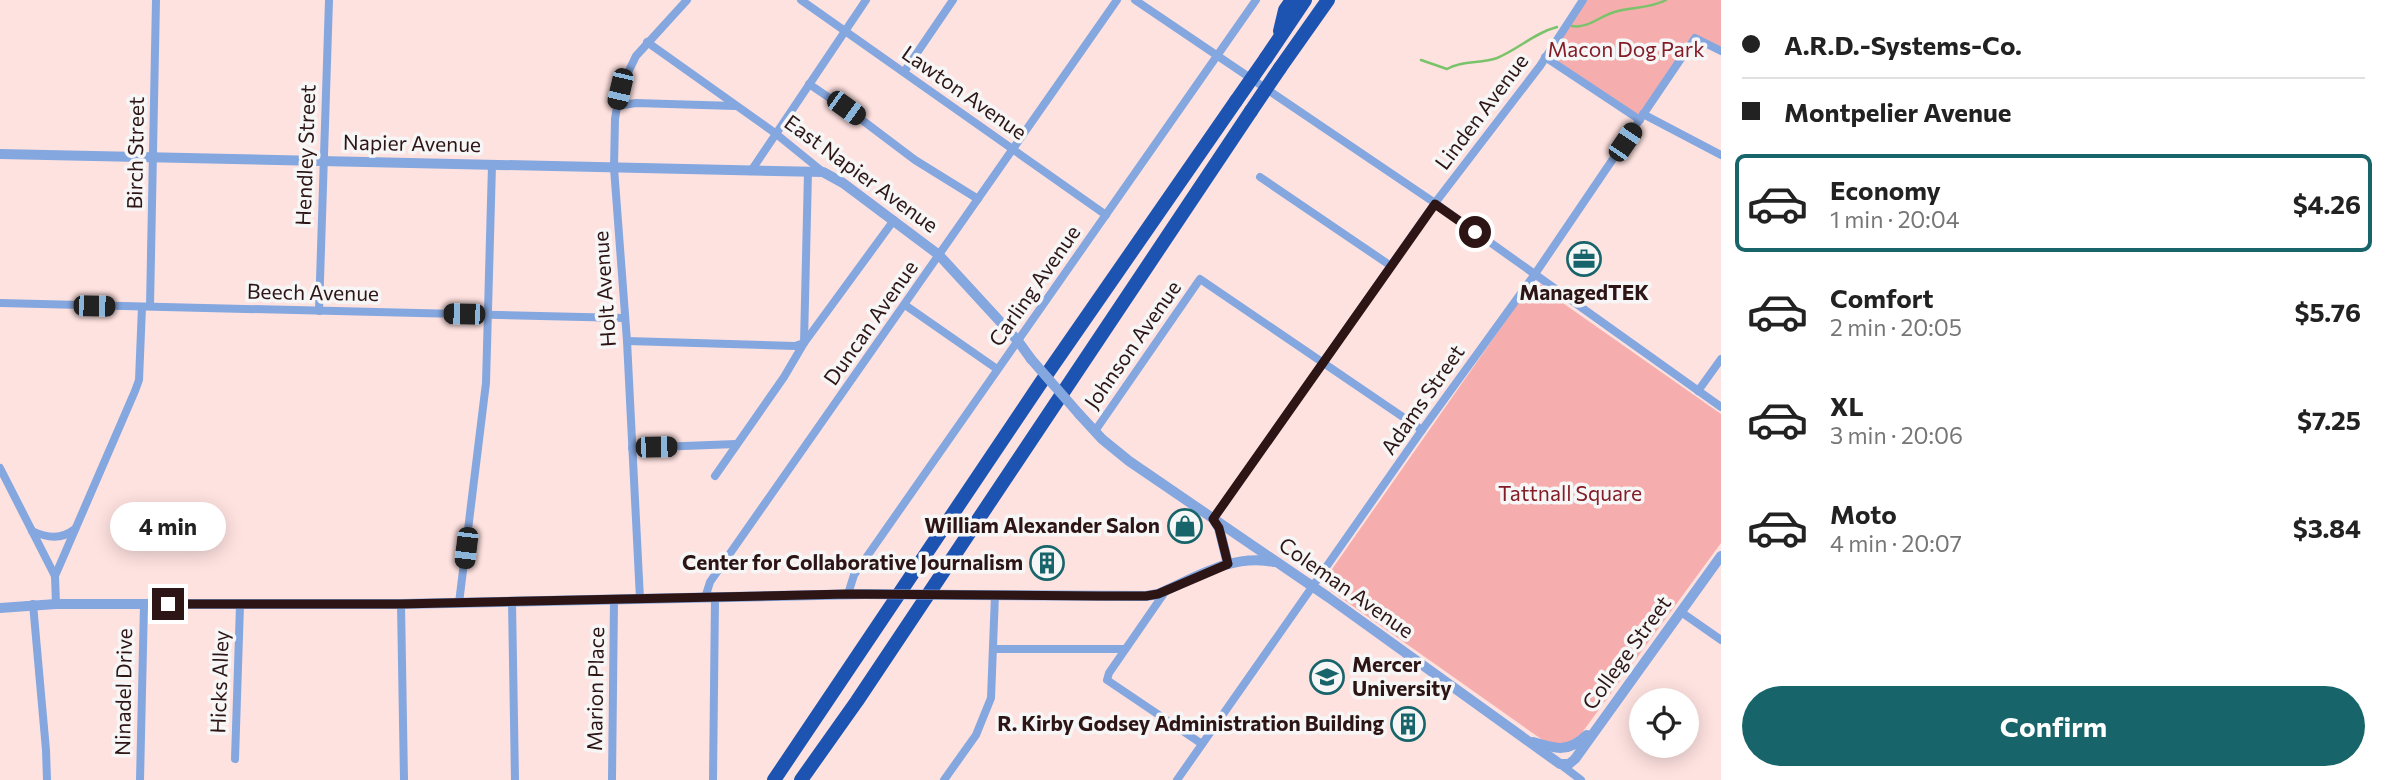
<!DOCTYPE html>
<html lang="en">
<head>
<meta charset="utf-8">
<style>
	body { margin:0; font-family:Commissioner,sans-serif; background:#f6f6f6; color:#222; height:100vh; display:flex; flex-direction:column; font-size:26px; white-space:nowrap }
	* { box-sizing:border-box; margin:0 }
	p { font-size:23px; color:#767676 }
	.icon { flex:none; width:38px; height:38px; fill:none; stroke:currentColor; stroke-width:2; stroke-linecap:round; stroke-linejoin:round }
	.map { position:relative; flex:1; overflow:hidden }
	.panel { display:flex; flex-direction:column; background:#fff; width:665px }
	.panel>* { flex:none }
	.hud { display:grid; align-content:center; height:154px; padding:0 21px; background:#fff }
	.fabs { position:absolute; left:1629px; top:688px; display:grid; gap:14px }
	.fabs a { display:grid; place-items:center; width:70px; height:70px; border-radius:50%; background:#fff; box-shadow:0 4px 18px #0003; font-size:35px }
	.end { position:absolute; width:32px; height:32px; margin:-16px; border:9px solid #2d1515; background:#fff; box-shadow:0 0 0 4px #fff }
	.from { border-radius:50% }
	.bubble { position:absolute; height:49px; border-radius:24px; background:#fff; box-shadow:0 4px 18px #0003; font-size:23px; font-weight:700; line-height:49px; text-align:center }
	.car { position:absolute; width:21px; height:42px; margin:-21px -10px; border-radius:9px; box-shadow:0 0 5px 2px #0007; background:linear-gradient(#222 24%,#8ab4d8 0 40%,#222 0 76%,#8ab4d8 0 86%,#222 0) }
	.hud b { display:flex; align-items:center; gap:24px; height:66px; font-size:26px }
	.hud b+b { border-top:2px solid #e0e0e0 }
	.hud i { width:18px; height:18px; background:#222 }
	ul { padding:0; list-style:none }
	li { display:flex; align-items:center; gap:21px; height:98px; margin:0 14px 10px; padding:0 7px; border:4px solid transparent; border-radius:10px }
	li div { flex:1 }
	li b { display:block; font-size:26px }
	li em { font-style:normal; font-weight:700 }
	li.on { border-color:#17656a }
	li>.icon { width:63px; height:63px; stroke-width:1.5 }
	.cta { display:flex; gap:14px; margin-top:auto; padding:14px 21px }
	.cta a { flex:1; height:80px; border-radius:42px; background:#17656a; color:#fff; font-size:28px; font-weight:700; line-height:80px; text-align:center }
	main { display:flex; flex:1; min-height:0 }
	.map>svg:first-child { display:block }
	.green { fill:#f5aead }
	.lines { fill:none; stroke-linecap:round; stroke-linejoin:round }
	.stream { stroke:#7ac36b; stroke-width:2.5 }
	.minor { stroke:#85a7df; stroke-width:8 }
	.tertiary { stroke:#85a7df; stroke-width:10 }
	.motorway { stroke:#1d54b2; stroke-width:14 }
	.tertiary-bridge { stroke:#85a7df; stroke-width:10 }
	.motorway-bridge { stroke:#1d54b2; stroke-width:14 }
	.route { stroke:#2d1515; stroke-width:9 }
	.labels { text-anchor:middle; stroke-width:7; stroke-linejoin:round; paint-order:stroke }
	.park-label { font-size:21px; fill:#831c27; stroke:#f6f6f6 }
	.street-label { font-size:21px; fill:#2d1515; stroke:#f6f6f6 }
	.poi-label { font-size:21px; font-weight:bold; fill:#2d1515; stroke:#f6f6f6; text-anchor:end }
</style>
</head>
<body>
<main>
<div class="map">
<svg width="1721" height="780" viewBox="0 0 1721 780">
	<rect width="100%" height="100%" fill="#fee2e0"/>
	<g class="green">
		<path d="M1584 0H1721V52L1694 38 1640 120 1546 56Z"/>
		<path d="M1535 284 1543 285 1550 294 1721 414V543L1581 734 1565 745 1544 741 1330 590 1326 581 1330 572 1528 289Z"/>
	</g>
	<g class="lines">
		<g class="stream">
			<path d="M1572 26C1589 29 1602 14 1618 11 1634 7 1652 8 1666 0"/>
			<path d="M1421 60 1447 69C1463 60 1481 64 1497 58 1519 49 1534 33 1557 27"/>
		</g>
		<g class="minor">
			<path d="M801 0 1106 215"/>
			<path d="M1135 0 1435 203 1721 407"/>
			<path d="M647 42 775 133 823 172"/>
			<path d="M1545 57 1640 120"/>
			<path d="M904 72 953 0"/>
			<path d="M809 84 862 120 915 160 978 199"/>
			<path d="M617 106 636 103 735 106"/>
			<path d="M1643 114 1721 155"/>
			<path d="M751 171 866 0"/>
			<path d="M1260 177 1391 266"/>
			<path d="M0 303 625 318"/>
			<path d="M905 305 997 369"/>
			<path d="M150 306 156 0"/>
			<path d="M319 311 329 0"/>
			<path d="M627 341 795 346 804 343 894 220"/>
			<path d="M1698 391 1721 359"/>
			<path d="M1095 431 1200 279 1422 430"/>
			<path d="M632 448 736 444"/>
			<path d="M0 468 55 576 56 604"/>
			<path d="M715 476 784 377 804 343 808 172"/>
			<path d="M1213 519 1435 203 1540 66 1583 0"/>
			<path d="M32 531C47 538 61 540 75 529"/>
			<path d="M55 576 135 391 139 380 142 307"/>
			<path d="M1167 589 1109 673 1107 680 1202 744"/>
			<path d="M848 594 854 575 882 535 1256 0"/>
			<path d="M705 598 710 582 1117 0"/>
			<path d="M640 599 627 341 614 168 615 119 620 89 636 56 687 0"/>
			<path d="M512 602 515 780"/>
			<path d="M459 603 486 383 492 165"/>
			<path d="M33 604 46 750 47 780"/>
			<path d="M401 604 404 780"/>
			<path d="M1681 612 1721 640"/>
			<path d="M993 649H1125"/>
			<path d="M235 759 240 605"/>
			<path d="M1560 764 1581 780"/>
			<path d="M612 779 614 600"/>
			<path d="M140 780 144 604"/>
			<path d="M713 780 715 598"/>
			<path d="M944 780 976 735 991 698 995 595"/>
			<path d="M1177 780 1422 430 1535 274 1695 38 1721 51"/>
		</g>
		<g class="tertiary">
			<path d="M0 154 823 172 843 183 939 255 1018 341 1031 359"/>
			<path d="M1079 414 1102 439 1129 461 1328 597 1560 764H1569L1575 759 1721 556"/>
			<path d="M1215 522 1219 528 1228 564"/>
			<path d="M965 595 1146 596 1158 594C1195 578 1232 553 1274 562"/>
			<path d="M0 608 56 604H401L865 594"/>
			<path d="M1533 742C1556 749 1568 753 1587 735"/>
		</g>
		<g class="motorway">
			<path d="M1280 31 1285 10 1292 0"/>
			<path d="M1266 58 1305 0"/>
			<path d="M1280 68 1328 0"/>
			<path d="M774 780 1040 384 1236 101"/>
			<path d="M801 780 857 701 1251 111"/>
		</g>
		<g class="tertiary-bridge">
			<path d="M1031 359 1079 414"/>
			<path d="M865 594 965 595"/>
		</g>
		<g class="motorway-bridge">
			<path d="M1236 101 1266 58"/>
			<path d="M1251 111 1280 68"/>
		</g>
	</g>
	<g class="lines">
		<path class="route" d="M168 604H401L848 594 1098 596H1146L1158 594 1228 564 1219 528 1213 519 1435 204 1475 232"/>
	</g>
	<defs>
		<g id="office-ring" transform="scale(1.75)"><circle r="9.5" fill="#f6f6f6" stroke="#17656a" stroke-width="1.5"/><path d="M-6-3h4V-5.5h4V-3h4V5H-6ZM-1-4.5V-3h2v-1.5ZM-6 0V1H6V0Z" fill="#17656a"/></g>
		<g id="shop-ring" transform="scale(1.75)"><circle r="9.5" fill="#f6f6f6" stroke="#17656a" stroke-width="1.5"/><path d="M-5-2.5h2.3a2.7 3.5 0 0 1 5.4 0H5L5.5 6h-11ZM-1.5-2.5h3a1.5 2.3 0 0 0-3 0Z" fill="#17656a"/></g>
		<g id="building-ring" transform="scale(1.75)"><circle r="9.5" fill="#f6f6f6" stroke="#17656a" stroke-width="1.5"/><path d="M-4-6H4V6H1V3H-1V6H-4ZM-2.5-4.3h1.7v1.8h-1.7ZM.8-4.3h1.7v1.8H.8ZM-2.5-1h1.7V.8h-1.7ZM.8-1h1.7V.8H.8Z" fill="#17656a"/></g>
		<g id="university-ring" transform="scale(1.75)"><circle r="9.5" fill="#f6f6f6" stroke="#17656a" stroke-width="1.5"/><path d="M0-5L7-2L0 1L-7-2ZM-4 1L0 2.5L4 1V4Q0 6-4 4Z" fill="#17656a"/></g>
	</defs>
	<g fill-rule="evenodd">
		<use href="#office-ring" x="1584" y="259"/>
		<use href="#shop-ring" x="1185" y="526"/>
		<use href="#building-ring" x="1047" y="563"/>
		<use href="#university-ring" x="1327" y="677"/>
		<use href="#building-ring" x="1408" y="724"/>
	</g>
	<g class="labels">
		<g class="park-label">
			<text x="1626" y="57">Macon Dog Park</text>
			<text x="1570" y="501">Tattnall Square</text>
		</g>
		<g class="street-label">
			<text transform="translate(964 93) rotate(35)" y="7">Lawton Avenue</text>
			<text transform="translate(1482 112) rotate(-53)" y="7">Linden Avenue</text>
			<text transform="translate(412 144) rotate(1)" y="7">Napier Avenue</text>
			<text transform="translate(136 153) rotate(-89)" y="7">Birch Street</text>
			<text transform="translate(306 155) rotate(-88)" y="7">Hendley Street</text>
			<text transform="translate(861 174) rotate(36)" y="7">East Napier Avenue</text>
			<text transform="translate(1035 286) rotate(-55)" y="7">Carling Avenue</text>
			<text transform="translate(605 289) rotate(-94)" y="7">Holt Avenue</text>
			<text transform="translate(313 293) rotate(1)" y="7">Beech Avenue</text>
			<text transform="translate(871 323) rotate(-55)" y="7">Duncan Avenue</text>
			<text transform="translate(1133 345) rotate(-55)" y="7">Johnson Avenue</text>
			<text transform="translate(1423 400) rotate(-55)" y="7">Adams Street</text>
			<text transform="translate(1346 588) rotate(35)" y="7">Coleman Avenue</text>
			<text transform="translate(1627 653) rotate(-54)" y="7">College Street</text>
			<text transform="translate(220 682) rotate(-88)" y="7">Hicks Alley</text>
			<text transform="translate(596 689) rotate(-89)" y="7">Marion Place</text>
			<text transform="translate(124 692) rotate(-89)" y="7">Ninadel Drive</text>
		</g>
		<g class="poi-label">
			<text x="1584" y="300" text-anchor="middle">ManagedTEK</text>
			<text x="1160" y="533">William Alexander Salon</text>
			<text x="1023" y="570">Center for Collaborative Journalism</text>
			<text x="1352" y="672" text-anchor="start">Mercer<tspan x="1352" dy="24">University</tspan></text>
			<text x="1384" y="731">R. Kirby Godsey Administration Building</text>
		</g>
	</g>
</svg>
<div class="fabs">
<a><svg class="icon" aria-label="locate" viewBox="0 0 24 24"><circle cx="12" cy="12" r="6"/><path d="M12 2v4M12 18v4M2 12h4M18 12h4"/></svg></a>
</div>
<i class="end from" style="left:1475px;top:232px"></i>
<i class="end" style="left:168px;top:604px"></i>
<div class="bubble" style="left:110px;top:502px;width:116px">4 min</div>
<i class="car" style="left:620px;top:89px;rotate:193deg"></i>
<i class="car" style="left:846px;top:108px;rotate:126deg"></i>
<i class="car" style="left:1625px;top:142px;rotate:34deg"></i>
<i class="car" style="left:94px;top:306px;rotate:91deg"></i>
<i class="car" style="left:464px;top:314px;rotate:271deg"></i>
<i class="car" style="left:656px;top:447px;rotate:89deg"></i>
<i class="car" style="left:466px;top:548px;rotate:187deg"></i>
</div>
<section class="panel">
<div class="hud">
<b><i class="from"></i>A.R.D.-Systems-Co.</b>
<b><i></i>Montpelier Avenue</b>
</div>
<ul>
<li class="on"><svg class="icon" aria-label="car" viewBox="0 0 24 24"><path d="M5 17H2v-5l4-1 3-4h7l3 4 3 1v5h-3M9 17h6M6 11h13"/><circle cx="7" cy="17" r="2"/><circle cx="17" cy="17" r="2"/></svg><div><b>Economy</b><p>1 min · 20:04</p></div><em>$4.26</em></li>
<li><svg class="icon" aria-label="car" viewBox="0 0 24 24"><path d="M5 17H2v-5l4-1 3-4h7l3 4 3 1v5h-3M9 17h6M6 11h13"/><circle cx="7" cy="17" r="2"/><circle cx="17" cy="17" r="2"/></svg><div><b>Comfort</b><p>2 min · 20:05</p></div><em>$5.76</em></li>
<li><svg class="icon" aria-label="car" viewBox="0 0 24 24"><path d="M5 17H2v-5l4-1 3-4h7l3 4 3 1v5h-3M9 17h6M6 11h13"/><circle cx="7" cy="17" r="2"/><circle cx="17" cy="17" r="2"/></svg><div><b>XL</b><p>3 min · 20:06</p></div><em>$7.25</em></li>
<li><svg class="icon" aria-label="car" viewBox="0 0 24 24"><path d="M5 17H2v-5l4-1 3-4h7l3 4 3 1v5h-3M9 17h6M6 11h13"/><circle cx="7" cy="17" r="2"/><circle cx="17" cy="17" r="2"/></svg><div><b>Moto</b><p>4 min · 20:07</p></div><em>$3.84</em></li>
</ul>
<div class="cta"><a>Confirm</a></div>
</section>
</main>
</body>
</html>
